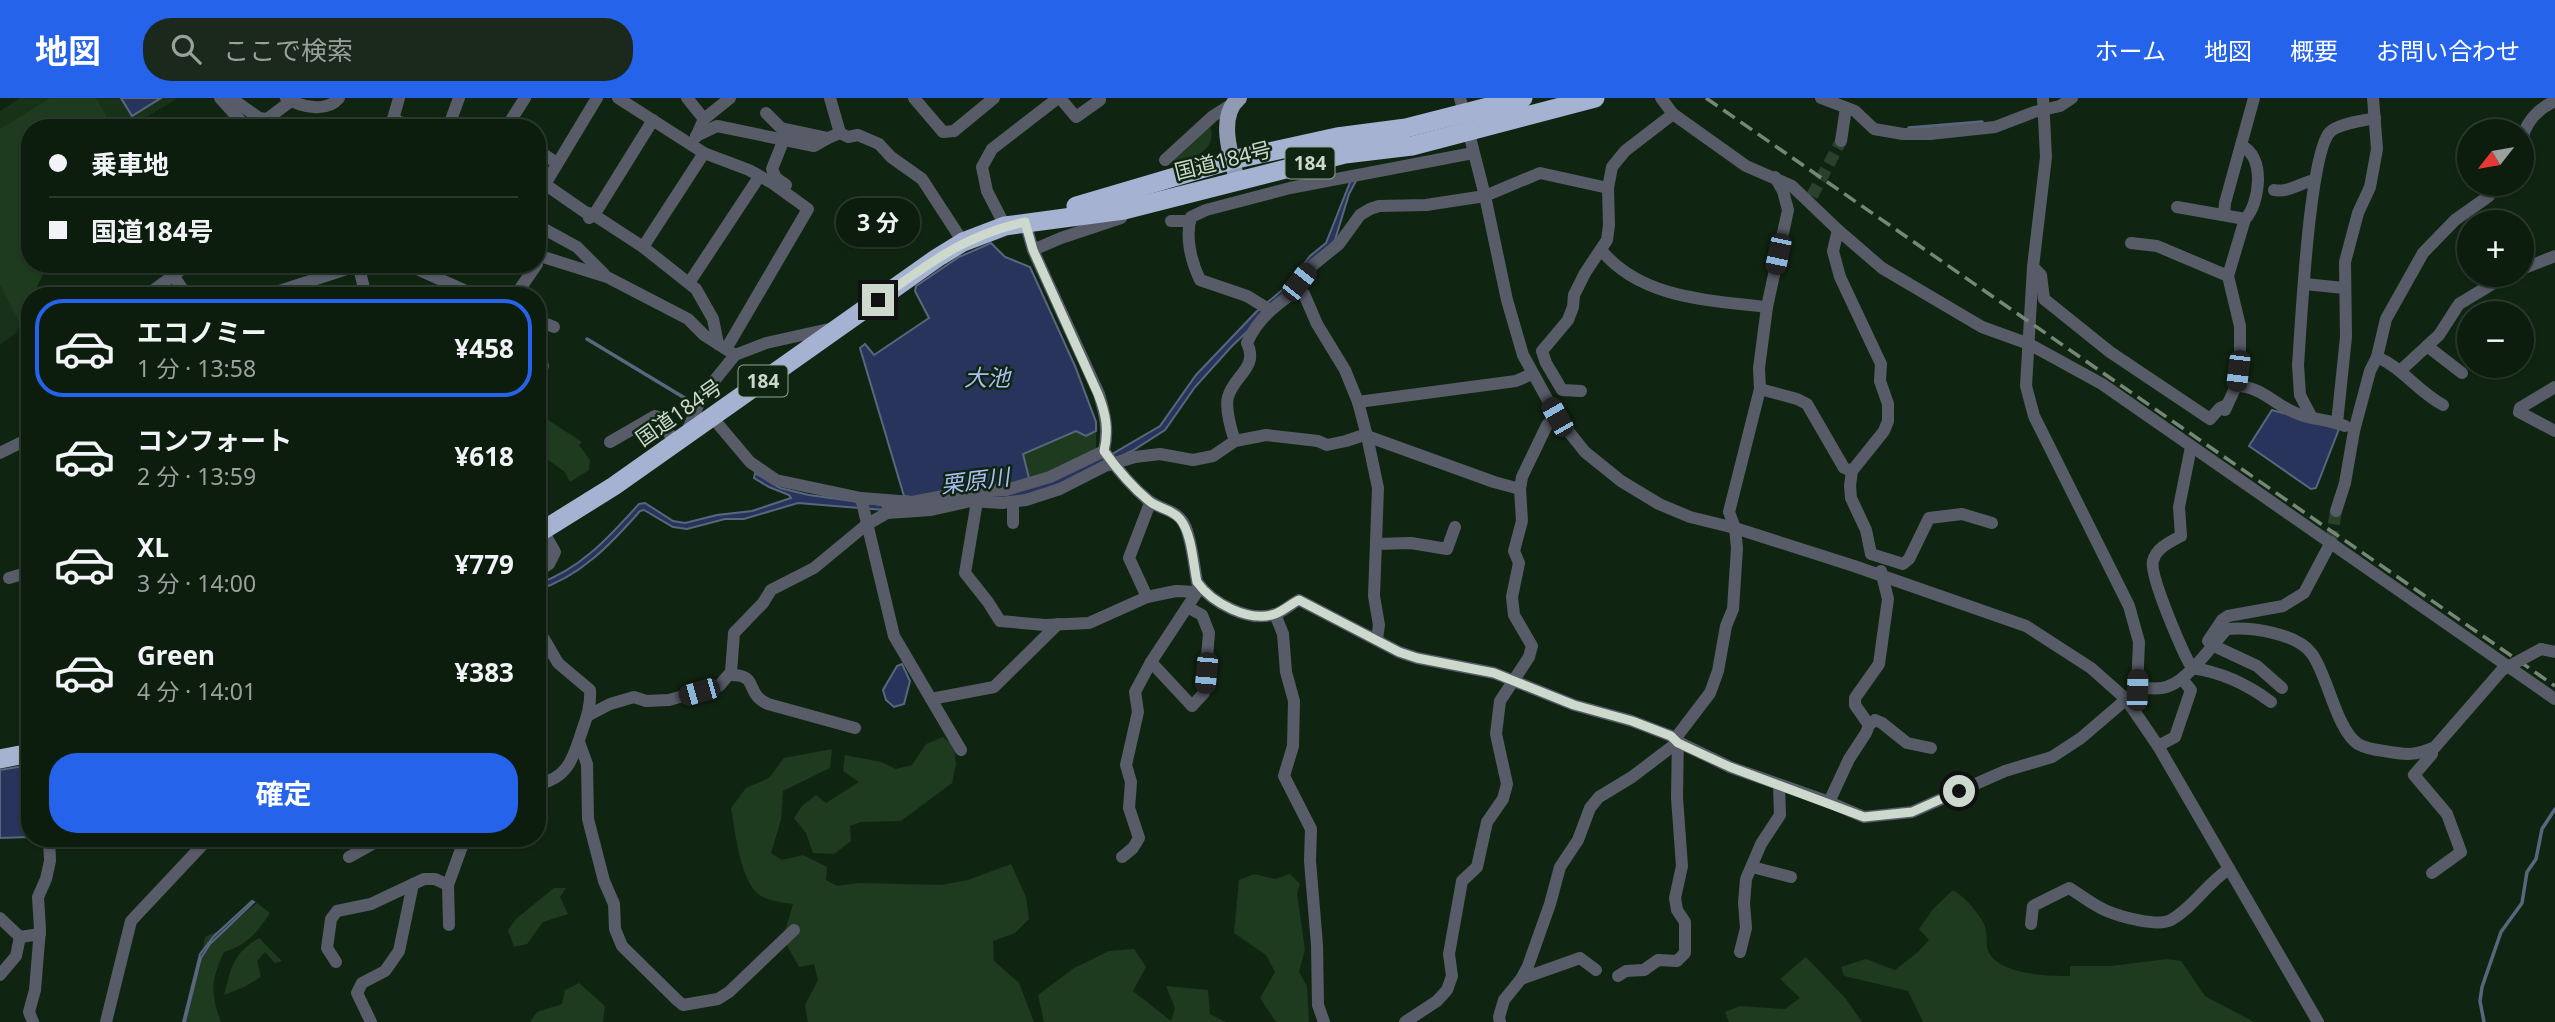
<!DOCTYPE html>
<html lang="ja">
<head>
<meta charset="utf-8">
<style>
	body { margin:0; font-family:"Noto Sans","Noto Sans JP",sans-serif; background:#1a291b; color:#f1f3f6; height:100vh; display:flex; flex-direction:column; font-size:26px; white-space:nowrap }
	* { box-sizing:border-box; margin:0 }
	p { font-size:23px; color:#9aa19d }
	.icon { flex:none; width:38px; height:38px; fill:none; stroke:currentColor; stroke-width:2; stroke-linecap:round; stroke-linejoin:round }
	.map { position:relative; flex:1; overflow:hidden }
	.details { position:absolute; left:21px; top:189px; width:525px; height:560px; display:flex; flex-direction:column; background:#0c1c0d; border-radius:28px; box-shadow:0 2px 5px #0004,0 0 0 2px #2c3a2e }
	.details>* { flex:none }
	.hud { position:absolute; left:21px; top:21px; width:525px; height:154px; border-radius:28px; box-shadow:0 2px 5px #0004,0 0 0 2px #2c3a2e; display:grid; align-content:center; height:154px; padding:0 28px; background:#0c1c0d }
	.needle { width:46px; rotate:239deg }
	.fabs { position:absolute; left:2457px; top:21px; display:grid; gap:14px }
	.fabs a { display:grid; place-items:center; width:77px; height:77px; border-radius:50%; background:#0c1c0d; box-shadow:0 2px 5px #0004,0 0 0 2px #2c3a2e; font-size:35px }
	.end { position:absolute; width:32px; height:32px; margin:-16px; border:9px solid #ccd9cc; background:#111; box-shadow:0 0 0 4px #111 }
	.from { border-radius:50% }
	.bubble { position:absolute; height:49px; border-radius:24px; background:#0c1c0d; box-shadow:0 2px 5px #0004,0 0 0 2px #2c3a2e; font-size:23px; font-weight:700; line-height:49px; text-align:center }
	.car { position:absolute; width:21px; height:42px; margin:-21px -10px; border-radius:9px; box-shadow:0 0 5px 2px #0007; background:linear-gradient(#222 24%,#8ab4d8 0 40%,#222 0 76%,#8ab4d8 0 86%,#222 0) }
	.hud b { display:flex; align-items:center; gap:24px; height:66px; font-size:26px }
	.hud b+b { border-top:2px solid #2c3a2e }
	.hud i { width:18px; height:18px; background:#f1f3f6 }
	ul { padding:12px 0 0; list-style:none }
	li { display:flex; align-items:center; gap:21px; height:98px; margin:0 14px 10px; padding:0 14px; border:4px solid transparent; border-radius:28px }
	li div { flex:1 }
	li b { display:block; font-size:26px }
	li em { font-style:normal; font-weight:700 }
	li.selected { border-color:#2563eb }
	li>.icon { width:63px; height:63px; stroke-width:1.5 }
	.button { display:flex; gap:14px; margin-top:auto; padding:14px 28px }
	.button a { flex:1; height:80px; border-radius:28px; background:#2563eb; color:#fff; font-size:28px; font-weight:700; line-height:80px; text-align:center }
	header { display:flex; align-items:center; gap:42px; box-sizing:border-box; height:98px; padding:0 35px; background:#2563eb; color:#fff }
	header strong { font-size:33px }
	nav { display:flex; gap:38px; margin-inline-start:auto; font-size:24px }
	.search { width:490px; height:63px; background:#1a291b; display:flex; align-items:center; gap:18px; box-sizing:border-box; padding:0 24px; border-radius:28px; color:#9aa19d; font-size:26px }
	.map>svg:first-child { display:block }
	.built { fill:#183219 }
	.green { fill:#1e3a1f }
	.water { fill:#28345b; stroke:#59667d; stroke-width:2 }
	.lines { fill:none; stroke-linecap:round; stroke-linejoin:round }
	.stream { stroke:#59667d; stroke-width:3.5 }
	.minor-tunnel { stroke:#2c402d; stroke-width:12; stroke-dasharray:12 6; stroke-linecap:butt }
	.minor { stroke:#585c69; stroke-width:12 }
	.major { stroke:#909ab3; stroke-width:16 }
	.highway { stroke:#a6b2d1; stroke-width:19 }
	.rail { stroke:#768777; stroke-width:3.5; stroke-dasharray:14 7; stroke-linecap:butt }
	.minor-bridge { stroke:#585c69; stroke-width:12 }
	.route { stroke:#ccd9cc; stroke-width:9 }
	.labels { text-anchor:middle; stroke-width:5; stroke-linejoin:round; paint-order:stroke }
	.shield { fill:#102511; stroke:#94a394; stroke-width:2 }
	.shield-label { font-size:19px; font-weight:bold; fill:#ccd9cc }
	.street-label { font-size:21px; fill:#ccd9cc; stroke:#102511 }
	.water-label { font-size:23px; font-style:italic; fill:#a8bdf3; stroke:#102511 }
</style>
</head>
<body>
<header>
<strong>地図</strong>
<div class="search"><svg class="icon" aria-label="search" viewBox="0 0 24 24"><circle cx="10" cy="10" r="6"/><path d="M15 15l6 6"/></svg>ここで検索</div>
<nav><a>ホーム</a><a>地図</a><a>概要</a><a>お問い合わせ</a></nav>
</header>
<div class="map">
<svg width="2555" height="924" viewBox="0 0 2555 924">
	<rect width="100%" height="100%" fill="#102511"/>
	<path class="built" d="M20 0H178L128 30H30V166H52L45 171 33 198H30V204L17 234 0 247V13Z"/>
	<g class="green">
		<path d="M50 0H96L113 30H30V166H52L45 171 33 198H30V204L20 225 0 187V31Z"/>
		<path d="M1210 28C1219 55 1188 61 1169 67Z"/>
		<path d="M548 322 582 344 579 347 590 362 589 372 570 384 565 374 537 354V342Z"/>
		<path d="M1076 333 1086 338 1096 333V354L1030 384 1023 356Z"/>
		<path d="M943 639 954 648 956 666 952 685 901 723 861 724 850 728 851 743 834 756 813 755 806 735 794 720 802 708 816 697 826 705 859 684 843 673 845 657 881 664 896 671 912 667 926 646Z"/>
		<path d="M832 651 830 670 783 693 781 722 771 755 782 762 803 757 827 769 826 782 837 788 858 785 941 787 968 782 1011 766 1026 799 1029 821 1015 835 993 843 994 863 1019 885 1034 924H808L805 907 818 882 814 866 799 869 783 840 793 806C783 805 769 803 761 798 740 785 735 732 731 710L746 690 769 680 784 660Z"/>
		<path d="M1254 776 1275 781 1290 776 1300 786 1297 796 1305 852 1299 874 1307 888 1309 924H1276L1260 900 1275 874 1266 857 1234 835 1239 782Z"/>
		<path d="M554 790H566L560 799 568 816 543 824 527 846 514 849 508 832 516 821Z"/>
		<path d="M1953 792C1965 799 1979 815 1985 828 1988 836 1985 848 1989 855 2002 877 2048 878 2070 878V868H2111L2167 861 2181 863 2205 898 2254 924H1923L1908 893 1844 878 1841 869 1866 861 1895 872 1918 854 1929 842 1919 831 1933 811Z"/>
		<path d="M257 805 270 815C257 835 247 847 224 854 211 882 210 895 221 924H186V915L200 870 205 839 227 829Z"/>
		<path d="M259 840 282 863 275 865 265 854 257 863 261 879 244 889 224 897C232 869 232 856 259 840Z"/>
		<path d="M1134 851 1146 869 1133 893 1171 923 1175 910 1166 888 1208 892 1210 916 1226 924H1044L1038 897 1074 870 1109 853Z"/>
		<path d="M1806 859 1846 901 1862 924H1729L1725 914 1740 908 1785 911 1800 900 1780 881Z"/>
		<path d="M579 885 605 908 603 924H530L537 914 562 906 565 892Z"/>
	</g>
	<g class="water">
		<path d="M121 0H161L132 18Z"/>
		<path d="M1357 81 1349 96 1335 142 1292 191 1232 248 1195 289 1165 332 1132 353 1031 399 896 413 798 405 744 421H725L687 431 673 429 644 412 640 413C611 446 580 479 537 492V486C580 472 610 438 639 406L645 405 673 423 685 425 717 417 752 413 791 400 789 397 769 389 754 380 755 375 780 390 809 397 889 408 985 396 1112 356 1160 328 1196 277 1256 214 1288 187 1310 158 1326 145 1351 82Z"/>
		<path d="M991 145 1005 159 1030 169 1075 268 1096 324V333L1086 338 1076 333 1023 356 1030 384 925 401 904 398 860 250 865 246 874 257 929 220 915 193 916 188 959 159Z"/>
		<path d="M2272 312 2339 331 2316 390 2311 391 2249 348Z"/>
		<path d="M902 566 910 583 904 606 894 609 886 602 883 592 897 568Z"/>
		<path d="M30 667 29 739 0 740V672Z"/>
		<path d="M252 803 254 804 210 846 201 860 185 924H183L200 856 214 838Z"/>
	</g>
	<g class="lines">
		<g class="stream">
			<path d="M1909 30 1982 24"/>
			<path d="M587 241 688 302"/>
			<path d="M2484 924 2480 903 2482 889 2501 834 2522 805 2527 774 2536 761 2542 731 2555 711"/>
		</g>
		<g class="minor-tunnel">
			<path d="M1812 98 1841 43"/>
			<path d="M2331 444 2336 413"/>
		</g>
		<g class="minor">
			<path d="M220 0 247 30"/>
			<path d="M231 0 259 20 267 21 291 3"/>
			<path d="M286 0C301 9 327 15 339 0"/>
			<path d="M597 0 547 83 546 87 585 114 594 117 643 149 696 191 713 221 718 246 735 257"/>
			<path d="M618 0 704 55 749 72 772 85 808 111 726 251"/>
			<path d="M687 0 704 21"/>
			<path d="M830 0 840 35"/>
			<path d="M914 0 943 34 954 33 994 0"/>
			<path d="M1060 0 1076 19 1100 2"/>
			<path d="M1460 0 1485 98 1507 202 1523 257 1557 319 1585 354 1621 383 1659 406 1690 419 1735 430 1854 468 2026 528 2091 570 2126 601 2158 648 2318 924"/>
			<path d="M1661 0 1673 16 1746 68 1792 88 1838 132 1882 170 1982 229 2029 246 2102 286 2555 601"/>
			<path d="M1821 0 1855 13 1874 31 1903 36H1930L1995 29 2034 14 2060 8 2072 0"/>
			<path d="M766 15 781 30 828 40 840 35 848 39 858 37 879 46 891 59 922 81 963 144"/>
			<path d="M393 21 414 30"/>
			<path d="M386 30 393 21 399 0"/>
			<path d="M448 30 459 0"/>
			<path d="M512 30 511 22 525 0"/>
			<path d="M696 38 717 28 814 48 828 40"/>
			<path d="M696 39 704 21 730 0"/>
			<path d="M784 41 772 71 776 80 786 87"/>
			<path d="M1841 43 1846 10"/>
			<path d="M2522 44C2524 26 2537 11 2555 3"/>
			<path d="M537 52 557 65"/>
			<path d="M1165 62 1213 18 1232 6"/>
			<path d="M2274 92C2287 95 2301 85 2314 82"/>
			<path d="M2177 109 2245 121"/>
			<path d="M2224 116 2225 105 2254 0"/>
			<path d="M589 120 594 117 653 22"/>
			<path d="M1171 123H1190"/>
			<path d="M1025 124 1033 152 1099 296C1105 316 1109 332 1104 353 1117 371 1131 388 1148 402 1161 413 1178 410 1186 430 1192 446 1194 467 1197 484 1212 505 1249 525 1275 516 1283 514 1291 506 1299 502L1399 554 1417 560 1494 575 1574 607 1632 623 1671 638 1678 644 1730 669 1829 704 1864 719 1912 714 2005 673 2052 659 2081 640 2137 592 2139 544 2129 508 2034 318 2026 288 2033 169 2046 59 2043 0"/>
			<path d="M537 127 577 149 604 176"/>
			<path d="M1005 128 987 93 982 69 992 51 1058 0"/>
			<path d="M1838 132 1833 153 1840 179 1881 266 1880 283 1888 306V323L1884 333 1852 373 1850 388 1851 400 1866 432 1871 456 1903 466 1909 461 1929 420 1962 416 1992 425"/>
			<path d="M2131 145 2157 148 2228 178"/>
			<path d="M643 149 704 55"/>
			<path d="M1033 152 1061 140 1121 120 1122 116"/>
			<path d="M1602 153C1642 201 1709 202 1767 209"/>
			<path d="M537 157 607 179 688 221 704 237 718 246"/>
			<path d="M358 166 366 198"/>
			<path d="M406 166 477 198"/>
			<path d="M2033 169 2041 177 2044 201 2110 254 2210 321 2220 310 2227 307"/>
			<path d="M2522 171 2555 158"/>
			<path d="M173 177 187 198"/>
			<path d="M689 185 759 79"/>
			<path d="M2305 186 2344 190"/>
			<path d="M1299 191 1304 196 1317 226 1345 272 1358 304 1367 338 1378 390 1374 498 1379 527 1377 541"/>
			<path d="M149 198 155 191 189 166"/>
			<path d="M264 198 362 166"/>
			<path d="M515 198 537 166"/>
			<path d="M1270 212 1247 198 1200 182C1191 163 1185 139 1191 119L1206 112 1290 90 1473 55"/>
			<path d="M537 222 554 229"/>
			<path d="M2427 248 2462 275"/>
			<path d="M2377 259C2403 270 2418 294 2443 307"/>
			<path d="M537 265 543 268 537 279"/>
			<path d="M2401 272 2439 237 2459 206 2507 177"/>
			<path d="M2236 288C2263 288 2277 310 2301 317 2316 322 2331 322 2345 328"/>
			<path d="M2555 289 2520 310 2519 314 2555 333"/>
			<path d="M1760 291 1797 301 1807 306 1844 370 1852 373"/>
			<path d="M1581 293 1562 292 1546 265 1542 253 1568 222 1573 209 1574 197 1585 175 1607 142 1609 127 1608 90 1612 69 1625 53 1673 16"/>
			<path d="M1358 304 1516 283 1532 276"/>
			<path d="M2225 312 2236 288 2240 257V228L2228 178 2245 121C2260 106 2266 57 2241 48"/>
			<path d="M712 319 750 364 776 382 861 400 912 404 965 394 1006 392 1050 379 1104 353"/>
			<path d="M2312 320 2300 297 2298 267C2301 228 2309 56 2330 34 2339 25 2363 23 2375 20"/>
			<path d="M2337 325 2346 239 2345 164 2358 115 2370 89 2377 51 2373 0"/>
			<path d="M686 336 702 298 735 257 766 245 829 231"/>
			<path d="M1235 343C1231 332 1225 310 1228 299 1234 277 1259 270 1247 245 1257 221 1278 205 1299 191V184L1313 167 1339 146 1360 117 1370 111 1379 108 1426 107 1485 98 1540 75 1608 90"/>
			<path d="M610 344 655 318 659 319 675 345"/>
			<path d="M2191 349 2179 409 2181 438C2170 444 2156 450 2153 463 2149 477 2183 555 2192 570 2221 574 2247 586 2271 604"/>
			<path d="M0 355 30 340"/>
			<path d="M861 400 894 538 961 652"/>
			<path d="M977 403 965 475 988 504 1000 523 1045 527 1089 525 1147 499 1176 493 1197 494 1202 491"/>
			<path d="M1013 405V425"/>
			<path d="M2336 413 2345 385 2354 333 2370 273 2377 259 2386 221 2423 155 2455 122 2489 98 2497 86"/>
			<path d="M887 415 931 412 971 403 1002 405 1026 402 1060 391 1105 368 1135 359 1160 356 1193 362 1213 358 1235 343 1266 337 1318 343 1327 347 1346 343 1364 337 1494 384 1520 391"/>
			<path d="M1376 446 1411 445 1447 451 1455 429"/>
			<path d="M537 474 549 466 555 454 543 433"/>
			<path d="M9 480 30 474"/>
			<path d="M1147 499 1129 460 1150 405"/>
			<path d="M1275 516 1283 536 1286 574 1294 603 1293 648 1284 678 1311 731 1310 763 1317 847 1318 907 1324 924"/>
			<path d="M537 529 558 565 590 592C591 606 588 617 583 630 574 656 570 681 537 686"/>
			<path d="M2208 543 2222 522 2228 518 2283 508 2304 495 2331 444"/>
			<path d="M2212 547 2257 568 2282 590"/>
			<path d="M2541 551 2555 554"/>
			<path d="M1151 564 1192 608 1204 595 1209 535 1202 517 1189 510"/>
			<path d="M729 577C761 576 743 595 768 606L855 630"/>
			<path d="M2137 592C2148 588 2158 593 2169 588 2189 581 2212 547 2227 531 2251 529 2297 535 2312 556 2328 578 2336 631 2358 646 2365 650 2376 652 2384 653 2406 657 2415 658 2435 649L2502 572"/>
			<path d="M931 601 994 589 1058 526"/>
			<path d="M589 617 610 606 634 599 646 603 669 602 719 588 731 574 734 535 763 505 771 492 814 470 866 427 887 415 888 408"/>
			<path d="M1869 627 1855 607V600L1879 566 1888 501 1881 473"/>
			<path d="M579 644 587 666 588 721 604 783 614 806 615 831 622 848 677 902 683 907 718 901 729 894 794 832"/>
			<path d="M2158 648 2175 639 2191 592 2182 581"/>
			<path d="M1829 704 1849 661 1866 635 1869 627 1875 622 1882 625 1907 645 1931 650"/>
			<path d="M349 759 383 740"/>
			<path d="M1122 759 1133 750 1139 740 1129 710 1131 684 1126 667 1138 614 1135 594 1151 564 1197 494"/>
			<path d="M1752 769 1791 779"/>
			<path d="M2432 775 2461 754 2447 716 2414 677 2432 656V651"/>
			<path d="M0 820 20 839 40 836"/>
			<path d="M2031 826 2033 808 2069 790C2081 797 2094 808 2107 813 2121 819 2158 829 2171 822 2194 809 2207 785 2229 771"/>
			<path d="M449 827 448 787 465 740"/>
			<path d="M1740 854 1746 830 1744 805 1746 781 1761 746 1780 717 1779 687"/>
			<path d="M336 864 327 850 331 821 337 813 371 806 424 781H435L448 787"/>
			<path d="M0 877 16 858 20 839"/>
			<path d="M1618 878 1626 873 1644 872 1658 862 1677 863 1685 855V824L1677 812 1675 800 1682 768 1677 700 1678 637 1710 595 1718 573 1726 528 1733 511 1737 450 1735 430 1729 414 1760 291 1759 270 1767 209 1788 112 1783 93 1775 79"/>
			<path d="M1521 881 1580 860 1596 872"/>
			<path d="M33 924 29 914 35 892 40 831 38 799 46 781 50 763 49 740"/>
			<path d="M106 924 131 823 209 740"/>
			<path d="M371 924 357 895 362 885 385 873 399 853 413 786"/>
			<path d="M1405 924 1437 903 1447 892 1452 878 1449 856 1462 783 1477 769 1487 724 1503 701 1507 686 1496 636 1500 603 1529 559 1532 548 1514 517 1512 499 1519 465 1514 453 1522 423 1520 391 1522 379 1547 327 1557 319"/>
			<path d="M1500 924 1499 919 1504 902 1521 881 1528 868 1550 806 1560 769 1578 742 1590 710 1599 699 1632 679 1678 644"/>
		</g>
		<path class="major" d="M1237 82C1231 58 1217 18 1239 0"/>
		<g class="highway">
			<path d="M1076 108 1232 62 1337 39 1406 30 1523 0"/>
			<path d="M537 436 614 388 937 160 963 144 1005 128 1124 112 1345 56 1412 48 1595 0"/>
			<path d="M0 661 30 655"/>
		</g>
		<path class="rail" d="M1706 0 2555 588"/>
		<path class="minor-bridge" d="M2502 572 2541 551"/>
	</g>
	<g class="lines">
		<path class="route" d="M878 202C927 167 964 137 1025 124L1033 152 1098 296C1106 316 1109 332 1104 353 1117 371 1131 388 1148 402 1157 411 1171 410 1180 421 1192 436 1193 465 1197 484 1212 505 1249 525 1275 516 1283 513 1291 506 1299 502L1399 554 1417 560 1494 575 1574 607 1632 623 1671 638 1678 645 1730 669 1864 719 1912 714 1959 693"/>
	</g>
	<g class="labels">
		<g class="shield">
			<rect x="1285.5" y="49.5" width="49" height="31" rx="5"/>
			<rect x="738.5" y="267.5" width="49" height="31" rx="5"/>
		</g>
		<g class="shield-label">
			<text x="1310" y="72">184</text>
			<text x="763" y="290">184</text>
		</g>
		<g class="street-label">
			<text transform="translate(1223 63) rotate(-14)" y="7">国道184号</text>
			<text transform="translate(679 315) rotate(-35)" y="7">国道184号</text>
		</g>
		<g class="water-label">
			<text x="987" y="288">大池</text>
			<text transform="translate(975 383) rotate(-7)" y="8">栗原川</text>
		</g>
	</g>
</svg>
<div class="fabs">
<a><svg class="needle" viewBox="-14 -14 28 28"><path d="M0-13l5 13h-10z" fill="#e53935"/><path d="M0 13l5-13h-10z" fill="#9aa19d"/></svg></a>
<a>+</a>
<a>−</a>
</div>
<i class="end from" style="left:1959px;top:693px"></i>
<i class="end" style="left:878px;top:202px"></i>
<div class="bubble" style="left:836px;top:100px;width:84px">3 分</div>
<i class="car" style="left:1778px;top:156px;rotate:192deg"></i>
<i class="car" style="left:1299px;top:184px;rotate:38deg"></i>
<i class="car" style="left:2238px;top:273px;rotate:187deg"></i>
<i class="car" style="left:1557px;top:319px;rotate:330deg"></i>
<i class="car" style="left:1206px;top:575px;rotate:185deg"></i>
<i class="car" style="left:2137px;top:592px;rotate:2deg"></i>
<i class="car" style="left:699px;top:594px;rotate:254deg"></i>
<div class="hud">
<b><i class="from"></i>乗車地</b>
<b><i></i>国道184号</b>
</div>
<section class="details">
<ul>
<li class="selected"><svg class="icon" aria-label="car" viewBox="0 0 24 24"><path d="M5 17H2v-5l4-1 3-4h7l3 4 3 1v5h-3M9 17h6M6 11h13"/><circle cx="7" cy="17" r="2"/><circle cx="17" cy="17" r="2"/></svg><div><b>エコノミー</b><p>1 分 · 13:58</p></div><em>¥458</em></li>
<li><svg class="icon" aria-label="car" viewBox="0 0 24 24"><path d="M5 17H2v-5l4-1 3-4h7l3 4 3 1v5h-3M9 17h6M6 11h13"/><circle cx="7" cy="17" r="2"/><circle cx="17" cy="17" r="2"/></svg><div><b>コンフォート</b><p>2 分 · 13:59</p></div><em>¥618</em></li>
<li><svg class="icon" aria-label="car" viewBox="0 0 24 24"><path d="M5 17H2v-5l4-1 3-4h7l3 4 3 1v5h-3M9 17h6M6 11h13"/><circle cx="7" cy="17" r="2"/><circle cx="17" cy="17" r="2"/></svg><div><b>XL</b><p>3 分 · 14:00</p></div><em>¥779</em></li>
<li><svg class="icon" aria-label="car" viewBox="0 0 24 24"><path d="M5 17H2v-5l4-1 3-4h7l3 4 3 1v5h-3M9 17h6M6 11h13"/><circle cx="7" cy="17" r="2"/><circle cx="17" cy="17" r="2"/></svg><div><b>Green</b><p>4 分 · 14:01</p></div><em>¥383</em></li>
</ul>
<div class="button"><a>確定</a></div>
</section>
</div>
</body>
</html>
